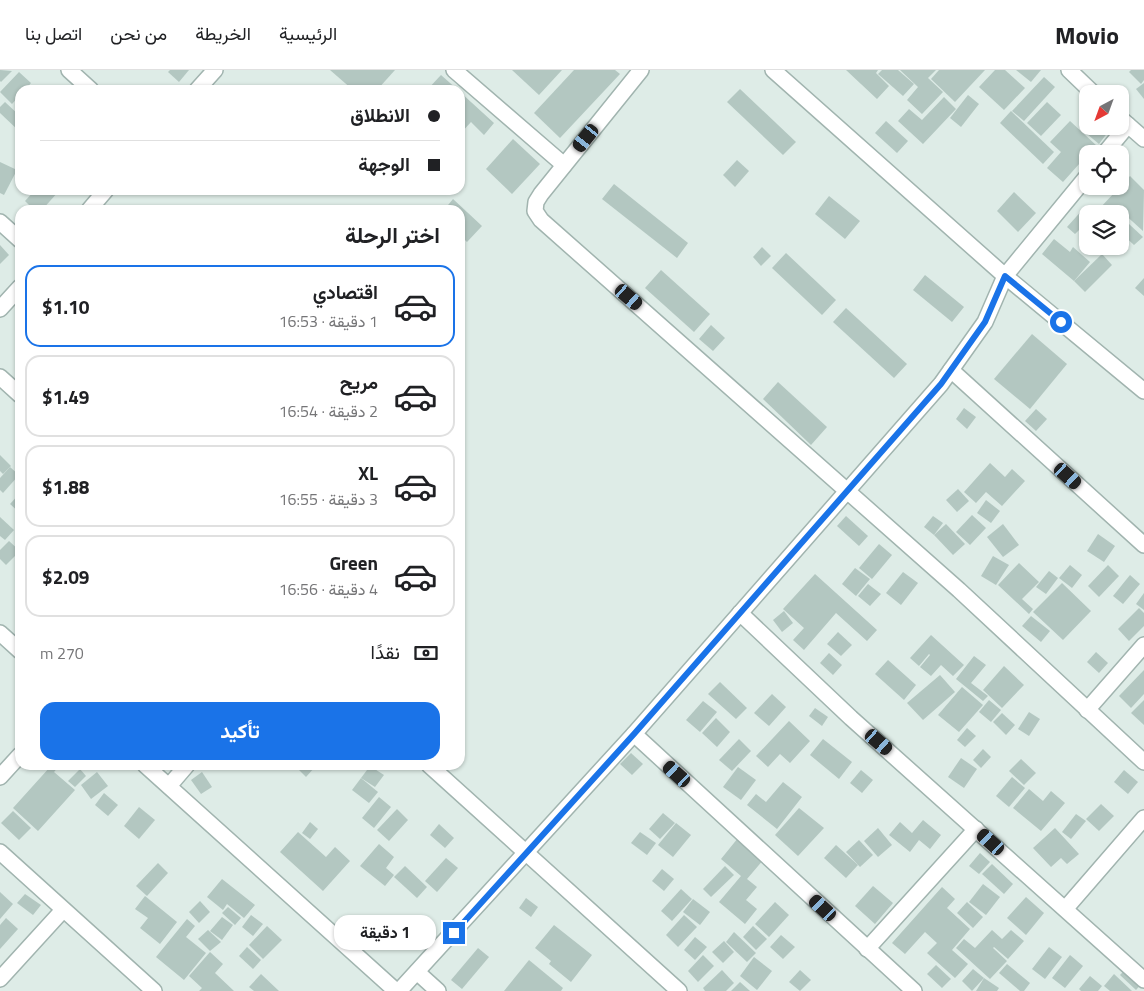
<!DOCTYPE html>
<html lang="ar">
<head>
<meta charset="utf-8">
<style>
	body { margin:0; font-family:"Titillium Web",Vazirmatn,sans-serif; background:#f6f6f6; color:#202124; direction:rtl; height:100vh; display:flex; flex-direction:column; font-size:19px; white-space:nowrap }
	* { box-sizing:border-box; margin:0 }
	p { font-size:16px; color:#757577 }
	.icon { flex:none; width:28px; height:28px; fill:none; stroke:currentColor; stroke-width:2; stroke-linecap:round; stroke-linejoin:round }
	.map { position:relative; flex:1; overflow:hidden; direction:ltr }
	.drawer { position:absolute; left:15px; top:135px; width:450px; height:565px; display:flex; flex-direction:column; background:#fff; border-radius:15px; box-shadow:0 1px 4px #0004; direction:rtl }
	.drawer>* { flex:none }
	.top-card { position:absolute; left:15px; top:15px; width:450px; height:110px; border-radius:15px; box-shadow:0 1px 4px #0004; direction:rtl; display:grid; align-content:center; height:110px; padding:0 25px; background:#fff }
	.needle { width:32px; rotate:221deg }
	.tools { position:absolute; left:1079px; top:15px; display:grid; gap:10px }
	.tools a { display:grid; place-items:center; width:50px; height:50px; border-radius:10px; background:#fff; box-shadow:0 1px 4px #0004; font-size:25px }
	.end { position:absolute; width:22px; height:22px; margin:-11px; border:6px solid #1a73e8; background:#fff; box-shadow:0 0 0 2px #fff }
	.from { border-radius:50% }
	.bubble { position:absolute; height:35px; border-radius:15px; background:#fff; box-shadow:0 1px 4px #0004; font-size:16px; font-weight:700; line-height:35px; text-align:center; direction:rtl }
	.car { position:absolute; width:15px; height:30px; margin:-15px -8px; border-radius:6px; box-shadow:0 0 4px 1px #0007; background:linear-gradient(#222 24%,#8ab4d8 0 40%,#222 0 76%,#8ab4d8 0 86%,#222 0) }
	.top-card b { display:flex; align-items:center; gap:18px; height:48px; font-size:19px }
	.top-card b+b { border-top:1px solid #e0e0e0 }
	.top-card i { width:12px; height:12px; background:#202124 }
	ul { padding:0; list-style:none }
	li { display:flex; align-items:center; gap:15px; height:82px; margin:0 10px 8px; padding:0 15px; border:2px solid #e0e0e0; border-radius:15px }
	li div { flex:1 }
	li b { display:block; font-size:19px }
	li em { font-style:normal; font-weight:700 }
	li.active { border-color:#1a73e8 }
	li>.icon { width:45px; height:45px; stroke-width:1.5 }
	h2 { padding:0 25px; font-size:22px; line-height:60px }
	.pay { display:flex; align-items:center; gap:12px; height:55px; padding:0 25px; font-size:19px }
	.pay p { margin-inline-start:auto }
	.button { display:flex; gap:10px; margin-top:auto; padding:10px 25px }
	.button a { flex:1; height:58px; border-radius:15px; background:#1a73e8; color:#fff; font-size:20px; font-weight:700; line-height:58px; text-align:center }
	header { display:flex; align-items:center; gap:30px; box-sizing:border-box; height:70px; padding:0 25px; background:#fff; border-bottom:1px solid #e0e0e0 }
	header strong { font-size:24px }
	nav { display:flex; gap:28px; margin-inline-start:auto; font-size:18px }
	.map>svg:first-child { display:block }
	.building { fill:#b3c7c1 }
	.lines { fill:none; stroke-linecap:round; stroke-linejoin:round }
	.minor-casing { stroke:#a1b4af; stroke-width:18 }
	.minor { stroke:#fff; stroke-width:15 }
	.route { stroke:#1a73e8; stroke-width:6 }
</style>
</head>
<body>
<header>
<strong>Movio</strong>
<nav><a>الرئيسية</a><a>الخريطة</a><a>من نحن</a><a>اتصل بنا</a></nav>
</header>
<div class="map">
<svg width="1144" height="921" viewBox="0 0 1144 921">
	<rect width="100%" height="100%" fill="#deece7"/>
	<g class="building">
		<path d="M0 0 12 1 1 12 0 11Z"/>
		<path d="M170 0H189L179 12 168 2Z"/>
		<path d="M330 0H395L377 20H353Z"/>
		<path d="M512 0H562L539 25Z"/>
		<path d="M574 0H615L620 4 560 68 534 43Z"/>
		<path d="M846 0H878L876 3 889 16 877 29Z"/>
		<path d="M882 0H898L914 14 903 26 878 4Z"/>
		<path d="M900 0H936L928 8 943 22 922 44 907 30 918 17Z"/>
		<path d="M939 0H985L955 32 931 9Z"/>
		<path d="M995 0H1005L1025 18 1004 40 979 17Z"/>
		<path d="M1016 0H1041L1031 12Z"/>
		<path d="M1131 0H1144V10L1141 14 1129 2Z"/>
		<path d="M19 2 31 13 25 20H20V25L12 34 0 22Z"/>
		<path d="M441 5 458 20H427Z"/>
		<path d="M1044 7 1055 17 1024 51 1012 41Z"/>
		<path d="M1144 13V29L1136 19Z"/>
		<path d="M740 19 796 72 783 85 727 32Z"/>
		<path d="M460 22 494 53 484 65 471 52 460 64V51L463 48 460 45Z"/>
		<path d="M968 25 979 34 961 57 950 48Z"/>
		<path d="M944 27 956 39 923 74 898 51 909 39 922 50Z"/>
		<path d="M5 32 20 46V62L0 43V37Z"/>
		<path d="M1047 32 1061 45 1041 66 1027 53Z"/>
		<path d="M1011 41 1054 82 1043 94 1000 53Z"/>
		<path d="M886 51 908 71 897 83 875 63Z"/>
		<path d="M1070 51 1097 76 1088 84 1063 112 1047 98 1061 82 1050 72Z"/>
		<path d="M1094 56H1101L1108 62 1099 74 1087 64Z"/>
		<path d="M513 69 540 94 512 124 486 99Z"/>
		<path d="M737 90 749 101 735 117 723 105Z"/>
		<path d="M0 92 17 100 4 125 0 123Z"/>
		<path d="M1130 106 1144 120 1143 161 1122 142 1106 144 1100 138Z"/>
		<path d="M614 114 688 173 677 188 602 129Z"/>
		<path d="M35 120H57L58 122 42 140H34L25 131Z"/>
		<path d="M1014 122 1036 143 1018 162 997 141Z"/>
		<path d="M829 126 860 151 845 169 815 144Z"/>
		<path d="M453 129 482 156 467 172 460 165V140H444Z"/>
		<path d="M1085 137 1093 144H1088V151L1075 164 1067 157Z"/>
		<path d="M1129 154 1143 167 1134 175 1121 163Z"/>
		<path d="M1054 169 1070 182 1073 177 1090 192 1074 211 1042 184Z"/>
		<path d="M0 175 9 185 0 194Z"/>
		<path d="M762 177 771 186 761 196 753 187Z"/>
		<path d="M786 183 836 230 822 245 772 198Z"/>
		<path d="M1102 184 1112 195 1085 222 1074 211Z"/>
		<path d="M661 200 710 244 694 262 645 218Z"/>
		<path d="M925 205 964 237 952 252 913 220Z"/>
		<path d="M1144 208V226L1135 218Z"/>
		<path d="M846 238 907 294 894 308 833 252Z"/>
		<path d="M711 255 725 268 713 281 699 269Z"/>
		<path d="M1032 264 1067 294 1030 339 994 309Z"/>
		<path d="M778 312 827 357 811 375 763 329Z"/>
		<path d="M964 338 976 347 967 359 956 349Z"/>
		<path d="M1036 339 1047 349 1036 361 1025 351Z"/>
		<path d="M0 385 11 396 3 404 0 401Z"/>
		<path d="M990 393 1005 407 1012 399 1025 411 1002 436 986 422 976 433 964 422Z"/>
		<path d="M10 397 19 405 3 423 0 420V408Z"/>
		<path d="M958 419 969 431 957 442 946 430Z"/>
		<path d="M20 423V443L10 434Z"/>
		<path d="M986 430 1000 441 991 453 977 443Z"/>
		<path d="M972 445 986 458 970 475 956 462Z"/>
		<path d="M846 446 868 466 859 476 837 456Z"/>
		<path d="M933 446 943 453 934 465 924 457Z"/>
		<path d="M0 447 14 460 5 470 0 466Z"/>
		<path d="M946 454 965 474 953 485 934 465Z"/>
		<path d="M1003 454 1019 475 1003 487 987 467Z"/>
		<path d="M1098 464 1115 476 1104 492 1087 481Z"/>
		<path d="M9 471 20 481 6 495 0 489V480Z"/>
		<path d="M879 474 892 485 872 509 859 498Z"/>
		<path d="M993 486 1009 495 996 515 981 506Z"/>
		<path d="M1019 493 1039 512 1022 529 1033 539 1029 544 998 515Z"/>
		<path d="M1070 495 1082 505 1072 518 1059 508Z"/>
		<path d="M1108 495 1119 506 1099 527 1088 516Z"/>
		<path d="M855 498 870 509 856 526 842 514Z"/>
		<path d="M1049 501 1058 508 1046 524 1036 517Z"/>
		<path d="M903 502 918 513 901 535 886 523Z"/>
		<path d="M815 504 877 560 867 571 836 543 804 580 793 570 804 558 783 539Z"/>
		<path d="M1130 505 1140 514 1123 534 1113 526Z"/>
		<path d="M1062 513 1091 541 1063 570 1033 542Z"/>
		<path d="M868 514 881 524 870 536 858 526Z"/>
		<path d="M1144 523V540L1136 534Z"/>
		<path d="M1139 538 1144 543V556L1129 571 1118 559Z"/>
		<path d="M784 541 793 553 782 562 773 550Z"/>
		<path d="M1031 546 1050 561 1041 572 1022 556Z"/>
		<path d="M838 562 852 575 841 586 827 574Z"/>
		<path d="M931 565 964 595 953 606 941 595 931 606 920 597 930 585 929 584 919 596 910 588Z"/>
		<path d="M1096 582 1108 593 1099 603 1087 592Z"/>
		<path d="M829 583 842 595 833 605 820 593Z"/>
		<path d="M974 586 986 595 971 613 988 626 983 631 956 609Z"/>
		<path d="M888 590 916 615 904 630 875 604Z"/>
		<path d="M1004 596 1024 615 1002 638 983 620Z"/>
		<path d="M1144 600V624L1131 638 1119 626Z"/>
		<path d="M940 605 955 622 923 650 907 633Z"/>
		<path d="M720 612 747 638 736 649 708 624Z"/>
		<path d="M962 617 983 635 959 662 938 645Z"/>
		<path d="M772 624 786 637 769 656 754 643Z"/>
		<path d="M989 630 1001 640 991 652 979 642Z"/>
		<path d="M1144 630V655L1131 643Z"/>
		<path d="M703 631 717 642 700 662 686 650Z"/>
		<path d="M815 638 828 647 822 656 809 646Z"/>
		<path d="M1029 642 1040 649 1029 666 1018 659Z"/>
		<path d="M1002 643 1015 655 1006 665 993 652Z"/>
		<path d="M716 648 730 662 717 677 702 663Z"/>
		<path d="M789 651 810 671 790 693 780 684 768 697 756 686Z"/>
		<path d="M967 658 976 666 965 677 957 670Z"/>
		<path d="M739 669 751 681 732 701 719 690Z"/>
		<path d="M823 669 852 692 839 709 810 685Z"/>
		<path d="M983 679 991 687 981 698 973 690Z"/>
		<path d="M631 683 643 694 632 705 620 694Z"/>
		<path d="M961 688 977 699 964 718 948 707Z"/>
		<path d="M1021 689 1036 703 1024 715 1009 701Z"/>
		<path d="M48 695H60L54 702 75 720 38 761 13 738 50 697Z"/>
		<path d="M294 695H313L315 697 306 707Z"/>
		<path d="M370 696 384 705 375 717 361 708Z"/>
		<path d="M738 697 756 710 741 730 723 717Z"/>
		<path d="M80 699 86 706 75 717 68 711Z"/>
		<path d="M861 700 873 710 862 723 850 713Z"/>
		<path d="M1124 700 1138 712 1128 724 1114 712Z"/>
		<path d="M97 702 108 716 91 729 81 715Z"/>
		<path d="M202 702 212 717 201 724 191 710Z"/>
		<path d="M1012 707 1025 718 1009 737 996 726Z"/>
		<path d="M361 708 378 722 369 733 352 720Z"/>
		<path d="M783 712 802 727 777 759 747 735 756 724 766 732Z"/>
		<path d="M1029 719 1043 731 1051 721 1065 733 1041 761 1013 738Z"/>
		<path d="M104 723 118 735 108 746 95 735Z"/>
		<path d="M379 727 391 737 374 758 362 748Z"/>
		<path d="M1101 734 1114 746 1099 761 1086 749Z"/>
		<path d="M139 737 155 750 139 769 124 756Z"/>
		<path d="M799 738 824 758 798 786 775 765Z"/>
		<path d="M397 739 408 750 389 771 377 760Z"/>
		<path d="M13 741 31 758 19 770 1 753Z"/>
		<path d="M663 743 675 753 660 769 649 759Z"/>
		<path d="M1076 744 1086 751 1071 769 1062 762Z"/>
		<path d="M923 750 941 765 930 779 919 770 910 782 889 765 900 752 912 763Z"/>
		<path d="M310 752 318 759 310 769 302 763Z"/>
		<path d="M676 753 691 765 673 787 658 775Z"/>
		<path d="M439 754 454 768 445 778 430 765Z"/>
		<path d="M878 758 892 775 878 787 864 771Z"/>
		<path d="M1055 758 1079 784 1067 794 1061 788 1051 797 1033 778Z"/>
		<path d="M298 762 326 787 335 777 350 791 323 821 280 782Z"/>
		<path d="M640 762 656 773 647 785 631 773Z"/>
		<path d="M738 768 764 789 747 809 757 817 746 830 757 839 745 854 719 832 741 806 721 789Z"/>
		<path d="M859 770 873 785 860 797 846 782Z"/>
		<path d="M379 774 394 787 386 798 394 805 385 816 360 796Z"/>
		<path d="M836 775 858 795 846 808 824 788Z"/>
		<path d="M980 783 990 792 979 804 969 796Z"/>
		<path d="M446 788 458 798 437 822 425 811Z"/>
		<path d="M158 793 168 803 147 826 136 816Z"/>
		<path d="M992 794 1013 814 1004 824 982 804Z"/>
		<path d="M405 796 427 817 417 828 394 807Z"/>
		<path d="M725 796 734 805 711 827 703 819Z"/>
		<path d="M662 799 674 809 664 821 652 811Z"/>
		<path d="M222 809 255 835 244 848 227 834 223 840 207 827Z"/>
		<path d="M983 814 1000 827 986 845 969 832Z"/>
		<path d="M873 816 893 833 875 854 855 836Z"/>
		<path d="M942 817 955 829 947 838 970 859 952 880 968 894 955 908 927 883 937 873 925 862 905 884 892 873Z"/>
		<path d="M681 819 692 829 672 851 661 841Z"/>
		<path d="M0 822 13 834 0 849Z"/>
		<path d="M25 824 41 835 33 845 17 833Z"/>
		<path d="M145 826 177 852 160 874 140 858 148 848 135 839Z"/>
		<path d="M1026 827 1044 843 1026 865 1007 848Z"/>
		<path d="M526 828 538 837 531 847 519 838Z"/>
		<path d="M693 829 710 842 700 855 683 842Z"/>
		<path d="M200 831 210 842 199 853 189 842Z"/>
		<path d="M775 832 789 845 769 867 755 854Z"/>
		<path d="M967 832 983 847 973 858 957 843Z"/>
		<path d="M228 837 241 848 235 855 222 843Z"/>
		<path d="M251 845 263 854 253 866 242 857Z"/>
		<path d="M684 845 697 857 678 877 666 865Z"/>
		<path d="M222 847 233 855 222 870 210 861Z"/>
		<path d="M6 848 18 859 0 879V855Z"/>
		<path d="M187 849 195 856 186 867 206 883 184 910 156 887Z"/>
		<path d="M554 855 592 885 571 912 549 894 551 891 535 878Z"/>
		<path d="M267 856 282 870 263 889 249 875Z"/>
		<path d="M753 856 767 869 756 880 743 867Z"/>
		<path d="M208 860 221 872 210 881 198 869Z"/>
		<path d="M992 860 1002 869 1011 860 1024 871 1008 889 994 877 993 878 1007 891 990 909 956 878 964 869 975 878Z"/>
		<path d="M734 862 756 883 747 892 726 872Z"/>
		<path d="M781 865 795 877 783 889 770 877Z"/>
		<path d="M695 867 707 877 695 890 684 880Z"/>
		<path d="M724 871 734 882 723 893 712 882Z"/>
		<path d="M247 877 261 890 253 899 239 886Z"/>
		<path d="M1049 877 1062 887 1045 909 1032 899Z"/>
		<path d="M478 878 489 887 462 919 451 910Z"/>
		<path d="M210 882 223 894 215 903 234 921H199L202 918 189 906Z"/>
		<path d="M703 885 714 896 698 912 688 901Z"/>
		<path d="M1070 885 1083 896 1065 918 1052 908Z"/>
		<path d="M754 887 772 901 757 920 740 906Z"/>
		<path d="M529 890 563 918 561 921H504Z"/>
		<path d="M1133 891 1144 911 1136 920 1120 905Z"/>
		<path d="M1007 894 1030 913 1024 921H1020L999 903Z"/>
		<path d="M936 895 951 909 942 918 927 904Z"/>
		<path d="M973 899 984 908 972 921 962 911Z"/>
		<path d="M722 900 734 913 726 921H705L703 918Z"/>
		<path d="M800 900 811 910 800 921 789 912Z"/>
		<path d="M261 904 279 921H254L249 917Z"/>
		<path d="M1114 904 1132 921H1110L1104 916Z"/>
		<path d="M1090 906 1102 916 1098 921H1081L1079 919Z"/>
		<path d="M984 908 999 918 997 921H976Z"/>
		<path d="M740 912 750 921H731Z"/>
	</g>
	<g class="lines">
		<g class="minor-casing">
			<g id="minor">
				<path d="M69 0 91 20"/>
				<path d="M454 0 564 95"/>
				<path d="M641 0 541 124 536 132 535 141 541 150 959 520 1144 692"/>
				<path d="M773 0 1005 206 1144 321"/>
				<path d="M1069 0 1094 24"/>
				<path d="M197 20 215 0"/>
				<path d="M1120 48 1144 69"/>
				<path d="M1104 84 1128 55"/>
				<path d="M89 140 106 120"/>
				<path d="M0 152 20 170"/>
				<path d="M0 239 20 217"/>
				<path d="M951 300 1144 475"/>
				<path d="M0 307 20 325"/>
				<path d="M740 543 851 648 1144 910"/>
				<path d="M0 563 20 581"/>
				<path d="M1087 640 1144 575"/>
				<path d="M634 664 914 921"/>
				<path d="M145 695 396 921"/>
				<path d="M429 695 679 921"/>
				<path d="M0 707 20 685"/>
				<path d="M169 716 187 695"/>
				<path d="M0 782 154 921"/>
				<path d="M1066 838 1144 748"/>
				<path d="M867 879 976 759"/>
				<path d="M417 902 438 921"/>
				<path d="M0 909 63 840"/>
				<path d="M399 921 634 664 941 314 985 252 1005 206 1088 105"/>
			</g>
		</g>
		<use href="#minor" class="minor"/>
	</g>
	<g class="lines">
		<path class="route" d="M454 863 634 664 941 314 985 252 1005 206 1061 252"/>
	</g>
</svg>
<div class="tools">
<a><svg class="needle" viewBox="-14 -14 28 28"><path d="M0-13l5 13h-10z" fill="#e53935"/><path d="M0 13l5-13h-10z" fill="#757577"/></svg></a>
<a><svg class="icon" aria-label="locate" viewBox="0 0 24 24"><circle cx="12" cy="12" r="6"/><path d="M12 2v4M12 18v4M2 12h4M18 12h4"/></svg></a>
<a><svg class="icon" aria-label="layers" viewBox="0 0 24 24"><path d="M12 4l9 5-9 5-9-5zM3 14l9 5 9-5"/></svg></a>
</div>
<i class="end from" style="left:1061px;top:252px"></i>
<i class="end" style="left:454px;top:863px"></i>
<div class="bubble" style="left:334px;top:845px;width:102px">1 دقيقة</div>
<i class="car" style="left:586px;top:68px;rotate:219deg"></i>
<i class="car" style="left:629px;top:227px;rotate:131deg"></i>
<i class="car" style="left:1068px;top:406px;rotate:132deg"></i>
<i class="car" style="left:879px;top:672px;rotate:131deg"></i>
<i class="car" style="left:677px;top:704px;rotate:312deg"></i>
<i class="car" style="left:991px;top:772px;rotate:312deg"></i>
<i class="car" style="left:823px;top:838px;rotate:313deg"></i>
<div class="top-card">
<b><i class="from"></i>الانطلاق</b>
<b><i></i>الوجهة</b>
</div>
<section class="drawer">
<h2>اختر الرحلة</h2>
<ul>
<li class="active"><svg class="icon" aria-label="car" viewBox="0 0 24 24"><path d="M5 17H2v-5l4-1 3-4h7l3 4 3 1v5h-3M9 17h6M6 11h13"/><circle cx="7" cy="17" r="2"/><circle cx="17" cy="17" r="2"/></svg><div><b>اقتصادي</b><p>1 دقيقة · 16:53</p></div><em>$1.10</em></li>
<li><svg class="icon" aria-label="car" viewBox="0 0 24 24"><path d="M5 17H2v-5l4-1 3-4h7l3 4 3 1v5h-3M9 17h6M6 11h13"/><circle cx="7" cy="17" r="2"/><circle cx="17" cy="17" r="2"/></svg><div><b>مريح</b><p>2 دقيقة · 16:54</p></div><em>$1.49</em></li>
<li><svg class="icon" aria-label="car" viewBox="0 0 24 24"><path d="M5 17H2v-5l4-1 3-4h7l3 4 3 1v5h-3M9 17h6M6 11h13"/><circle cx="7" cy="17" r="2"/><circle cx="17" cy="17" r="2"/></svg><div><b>XL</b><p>3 دقيقة · 16:55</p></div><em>$1.88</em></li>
<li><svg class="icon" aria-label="car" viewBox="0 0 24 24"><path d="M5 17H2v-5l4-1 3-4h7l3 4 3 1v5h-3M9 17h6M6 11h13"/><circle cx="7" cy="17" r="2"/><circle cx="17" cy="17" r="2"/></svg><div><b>Green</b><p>4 دقيقة · 16:56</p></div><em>$2.09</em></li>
</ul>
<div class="pay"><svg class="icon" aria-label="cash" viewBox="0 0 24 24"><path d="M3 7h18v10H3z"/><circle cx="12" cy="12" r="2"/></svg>نقدًا<p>270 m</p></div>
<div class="button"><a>تأكيد</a></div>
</section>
</div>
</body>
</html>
